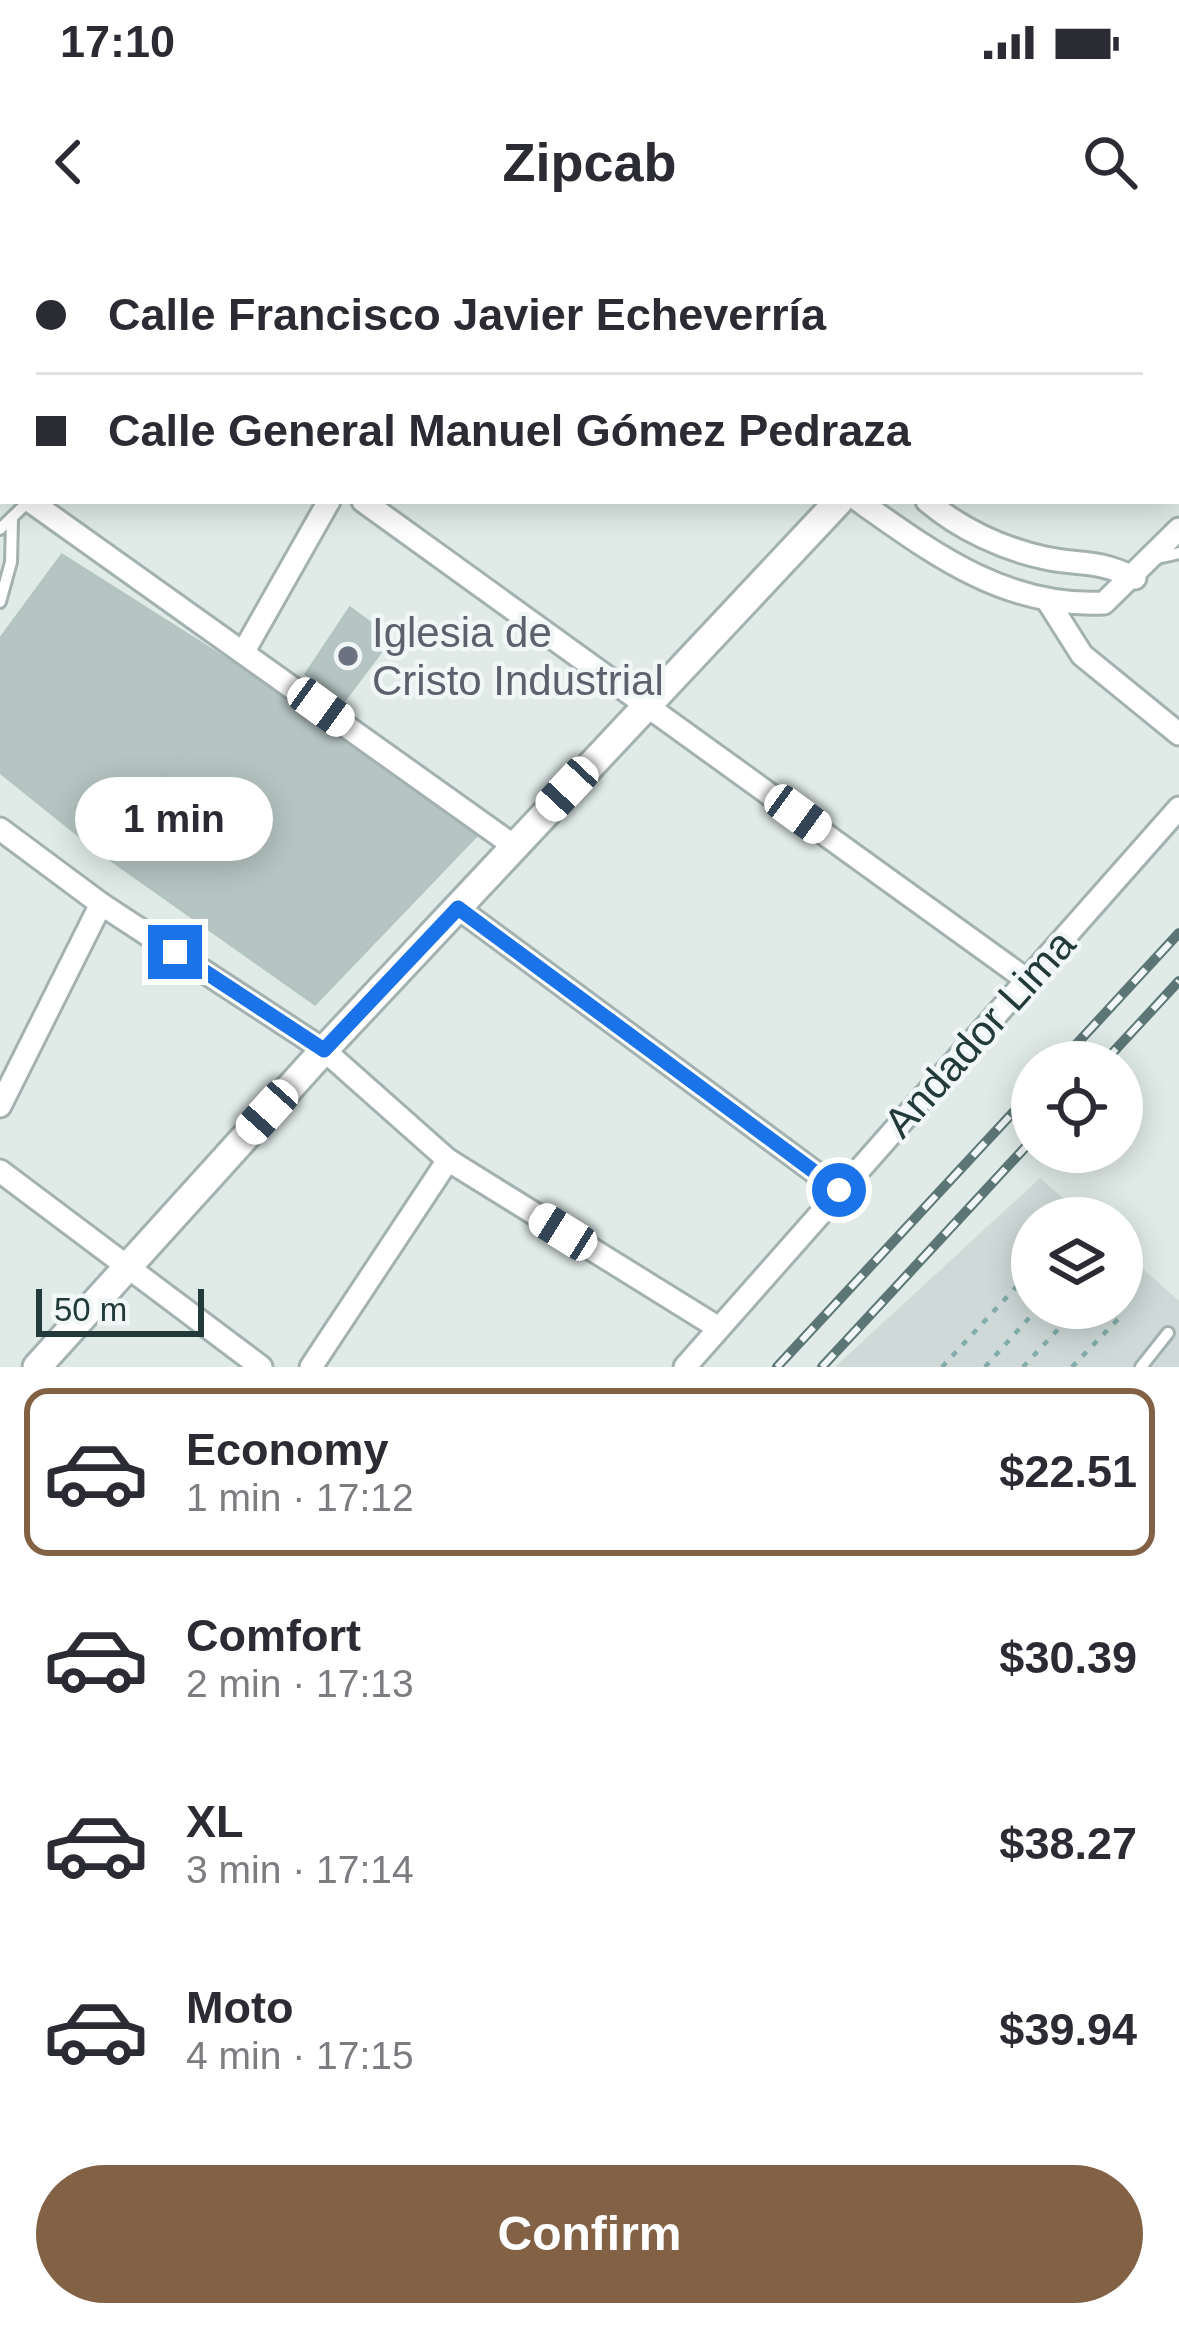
<!DOCTYPE html>
<html lang="en">
<head>
<meta charset="utf-8">
<style>
	body { margin:0; font-family:Helvetica,sans-serif; background:#f2f2f3; color:#2b2b33; height:100vh; display:flex; flex-direction:column; font-size:45px; white-space:nowrap }
	* { box-sizing:border-box; margin:0 }
	p { font-size:39px; color:#7c7c81 }
	.icon { flex:none; width:66px; height:66px; fill:none; stroke:currentColor; stroke-width:2; stroke-linecap:round; stroke-linejoin:round }
	.map { position:relative; height:1127px; overflow:hidden }
	.drawer { display:flex; flex-direction:column; background:#fff; flex:1 }
	.drawer>* { flex:none }
	.banner { position:absolute; left:0px; top:0px; width:1179px; height:264px; box-shadow:0 6px 30px #0003; display:grid; align-content:center; height:264px; padding:0 36px; background:#fff }
	.tools { position:absolute; left:1011px; top:801px; display:grid; gap:24px }
	.tools a { display:grid; place-items:center; width:132px; height:132px; border-radius:50%; background:#fff; box-shadow:0 6px 30px #0003; font-size:60px }
	.scale { position:absolute; left:36px; bottom:30px; width:168px; box-sizing:border-box; padding-left:12px; border:6px solid #223a3a; border-top:0; font-size:33px; line-height:42px; white-space:nowrap; color:#223a3a; -webkit-text-stroke:9px #f1f7f6; paint-order:stroke }
	.end { position:absolute; width:54px; height:54px; margin:-27px; border:15px solid #1a73e8; background:#fff; box-shadow:0 0 0 6px #fff }
	.from { border-radius:50% }
	.bubble { position:absolute; height:84px; border-radius:42px; background:#fff; box-shadow:0 6px 30px #0003; font-size:39px; font-weight:800; line-height:84px; text-align:center }
	.car { position:absolute; width:36px; height:72px; margin:-36px -18px; border-radius:15px; box-shadow:0 0 9px 3px #0007; background:linear-gradient(#fff 24%,#345 0 40%,#fff 0 76%,#345 0 86%,#fff 0) }
	.banner b { display:flex; align-items:center; gap:42px; height:114px; font-size:45px }
	.banner b+b { border-top:3px solid #e1e1e2 }
	.banner i { width:30px; height:30px; background:#2b2b33 }
	ul { padding:21px 0 0; list-style:none }
	li { display:flex; align-items:center; gap:36px; height:168px; margin:0 24px 18px; padding:0 12px; border:6px solid transparent; border-radius:24px }
	li div { flex:1 }
	li b { display:block; font-size:45px }
	li em { font-style:normal; font-weight:800 }
	li.active { border-color:#826145 }
	li>.icon { width:108px; height:108px; stroke-width:1.5 }
	.action { display:flex; gap:24px; margin-top:auto; padding:24px 36px }
	.action a { flex:1; height:138px; border-radius:72px; background:#826145; color:#fff; font-size:48px; font-weight:800; line-height:138px; text-align:center }
	.status { display:flex; justify-content:space-between; align-items:center; height:84px; padding:0 60px; background:#fff; direction:ltr }
	.status svg { height:33px; fill:currentColor }
	header { display:flex; justify-content:space-between; align-items:center; height:156px; padding:0 36px; background:#fff; font-size:54px; font-weight:800 }
	.map>svg:first-child { display:block }
	.built { fill:#cfdad8 }
	.building { fill:#b6c5c2; stroke:#b3c4c1; stroke-width:3 }
	.lines { fill:none; stroke-linecap:round; stroke-linejoin:round }
	.service-casing { stroke:#a3b2b0; stroke-width:16 }
	.minor-casing { stroke:#a3b2b0; stroke-width:27 }
	.tertiary-casing { stroke:#a3b2b0; stroke-width:33 }
	.primary-casing { stroke:#c1c8c8; stroke-width:39 }
	.path { stroke:#82adaa; stroke-width:4.5; stroke-dasharray:6 9; stroke-linecap:butt }
	.service { stroke:#fff; stroke-width:10 }
	.minor { stroke:#fff; stroke-width:21 }
	.tertiary { stroke:#fff; stroke-width:27 }
	.primary { stroke:#669f9d; stroke-width:33 }
	.rail-casing { stroke:#5c7675; stroke-width:10 }
	.rail { stroke:#f1f7f6; stroke-width:6; stroke-dasharray:18; stroke-linecap:butt }
	.route { stroke:#1a73e8; stroke-width:15 }
	.worship-dot { fill:#6b7280; stroke:#f1f7f6; stroke-width:4.5 }
	.labels { text-anchor:middle; stroke-width:9; stroke-linejoin:round; paint-order:stroke }
	.worship-label { font-size:42px; fill:#5b616d; stroke:#f1f7f6; text-anchor:start }
	.street-label { font-size:42px; fill:#223a3a; stroke:#f1f7f6 }
</style>
</head>
<body>
<div class="status"><b>17:10</b><svg viewBox="0 0 49 12"><path d="M0 12V9h3v3zM5 12V6h3v6zM10 12V3h3v9zM15 12V0h3v12zM26 1h20v11H26zM47 4h2v5h-2z"/></svg></div>
<header><svg class="icon" aria-label="back" viewBox="0 0 24 24"><path d="M15 5l-7 7 7 7"/></svg>Zipcab<svg class="icon" aria-label="search" viewBox="0 0 24 24"><circle cx="10" cy="10" r="6"/><path d="M15 15l6 6"/></svg></header>
<div class="map">
<svg width="1179" height="1127" viewBox="0 0 1179 1127">
	<rect width="100%" height="100%" fill="#e0ebe8"/>
	<path class="built" d="M1040 938 1085 978H1032V1068H1122V1010L1179 1061V1127H835Z"/>
	<g class="building">
		<path d="M62 315 253 436 97 610 0 532V399Z"/>
		<path d="M350 368 391 398 344 461 306 434Z"/>
		<path d="M253 436 477 595 315 764 97 610Z"/>
	</g>
	<g class="lines">
		<g class="service-casing">
			<g id="service">
				<path d="M0 289 29 261"/>
				<path d="M1153 319 1179 313"/>
				<path d="M0 362 11 322 12 280"/>
				<path d="M1141 1127 1168 1093"/>
			</g>
		</g>
		<g class="minor-casing">
			<g id="minor">
				<path d="M480 0 484 3"/>
				<path d="M453 3 454 0"/>
				<path d="M0 240 3 242"/>
				<path d="M30 261 514 606"/>
				<path d="M363 261 1027 740"/>
				<path d="M859 261C935 315 1007 368 1104 363L1179 289"/>
				<path d="M927 261C960 289 1003 309 1045 318 1084 326 1095 319 1135 338"/>
				<path d="M1049 363 1082 415 1179 494"/>
				<path d="M244 411 329 261"/>
				<path d="M0 589 101 664 324 810 448 920 717 1087"/>
				<path d="M458 668 839 950"/>
				<path d="M0 866 101 664"/>
				<path d="M0 931 261 1127"/>
				<path d="M311 1127 448 920"/>
				<path d="M685 1127 1179 568"/>
			</g>
		</g>
		<g class="tertiary-casing">
			<g id="tertiary">
				<path d="M1081 3 1083 0"/>
				<path d="M37 1127 324 810 839 261"/>
			</g>
		</g>
		<g class="primary-casing">
			<g id="primary">
				<path d="M30 3 32 0"/>
				<path d="M0 68 3 61"/>
			</g>
		</g>
		<g class="path">
			<path d="M942 1127 1032 1030"/>
			<path d="M985 1127 1038 1068"/>
			<path d="M1023 1127 1078 1068"/>
			<path d="M1072 1127 1120 1077"/>
		</g>
		<use href="#service" class="service"/>
		<use href="#minor" class="minor"/>
		<use href="#tertiary" class="tertiary"/>
		<use href="#primary" class="primary"/>
		<g class="rail-casing">
			<g id="rail">
				<path d="M1060 822 1179 693"/>
				<path d="M1104 822 1179 741"/>
				<path d="M777 1127 1032 852"/>
				<path d="M822 1127 1032 900"/>
			</g>
		</g>
		<use href="#rail" class="rail"/>
	</g>
	<g class="lines">
		<path class="route" d="M175 712 324 810 458 668 839 950"/>
	</g>
	<circle class="worship-dot" cx="348" cy="416" r="12"/>
	<g class="labels">
		<g class="worship-label">
			<text x="372" y="407">Iglesia de<tspan x="372" dy="48">Cristo Industrial</tspan></text>
		</g>
		<g class="street-label">
			<text transform="translate(979 793) rotate(-48)" y="15">Andador Lima</text>
		</g>
	</g>
</svg>
<div class="tools">
<a><svg class="icon" aria-label="locate" viewBox="0 0 24 24"><circle cx="12" cy="12" r="6"/><path d="M12 2v4M12 18v4M2 12h4M18 12h4"/></svg></a>
<a><svg class="icon" aria-label="layers" viewBox="0 0 24 24"><path d="M12 4l9 5-9 5-9-5zM3 14l9 5 9-5"/></svg></a>
</div>
<div class="scale">50 m</div>
<i class="end from" style="left:839px;top:950px"></i>
<i class="end" style="left:175px;top:712px"></i>
<div class="bubble" style="left:75px;top:537px;width:198px">1 min</div>
<i class="car" style="left:321px;top:467px;rotate:126deg"></i>
<i class="car" style="left:567px;top:549px;rotate:223deg"></i>
<i class="car" style="left:798px;top:574px;rotate:126deg"></i>
<i class="car" style="left:267px;top:872px;rotate:222deg"></i>
<i class="car" style="left:563px;top:992px;rotate:302deg"></i>
<div class="banner">
<b><i class="from"></i>Calle Francisco Javier Echeverría</b>
<b><i></i>Calle General Manuel Gómez Pedraza</b>
</div>
</div>
<section class="drawer">
<ul>
<li class="active"><svg class="icon" aria-label="car" viewBox="0 0 24 24"><path d="M5 17H2v-5l4-1 3-4h7l3 4 3 1v5h-3M9 17h6M6 11h13"/><circle cx="7" cy="17" r="2"/><circle cx="17" cy="17" r="2"/></svg><div><b>Economy</b><p>1 min · 17:12</p></div><em>$22.51</em></li>
<li><svg class="icon" aria-label="car" viewBox="0 0 24 24"><path d="M5 17H2v-5l4-1 3-4h7l3 4 3 1v5h-3M9 17h6M6 11h13"/><circle cx="7" cy="17" r="2"/><circle cx="17" cy="17" r="2"/></svg><div><b>Comfort</b><p>2 min · 17:13</p></div><em>$30.39</em></li>
<li><svg class="icon" aria-label="car" viewBox="0 0 24 24"><path d="M5 17H2v-5l4-1 3-4h7l3 4 3 1v5h-3M9 17h6M6 11h13"/><circle cx="7" cy="17" r="2"/><circle cx="17" cy="17" r="2"/></svg><div><b>XL</b><p>3 min · 17:14</p></div><em>$38.27</em></li>
<li><svg class="icon" aria-label="car" viewBox="0 0 24 24"><path d="M5 17H2v-5l4-1 3-4h7l3 4 3 1v5h-3M9 17h6M6 11h13"/><circle cx="7" cy="17" r="2"/><circle cx="17" cy="17" r="2"/></svg><div><b>Moto</b><p>4 min · 17:15</p></div><em>$39.94</em></li>
</ul>
<div class="action"><a>Confirm</a></div>
</section>
</body>
</html>
